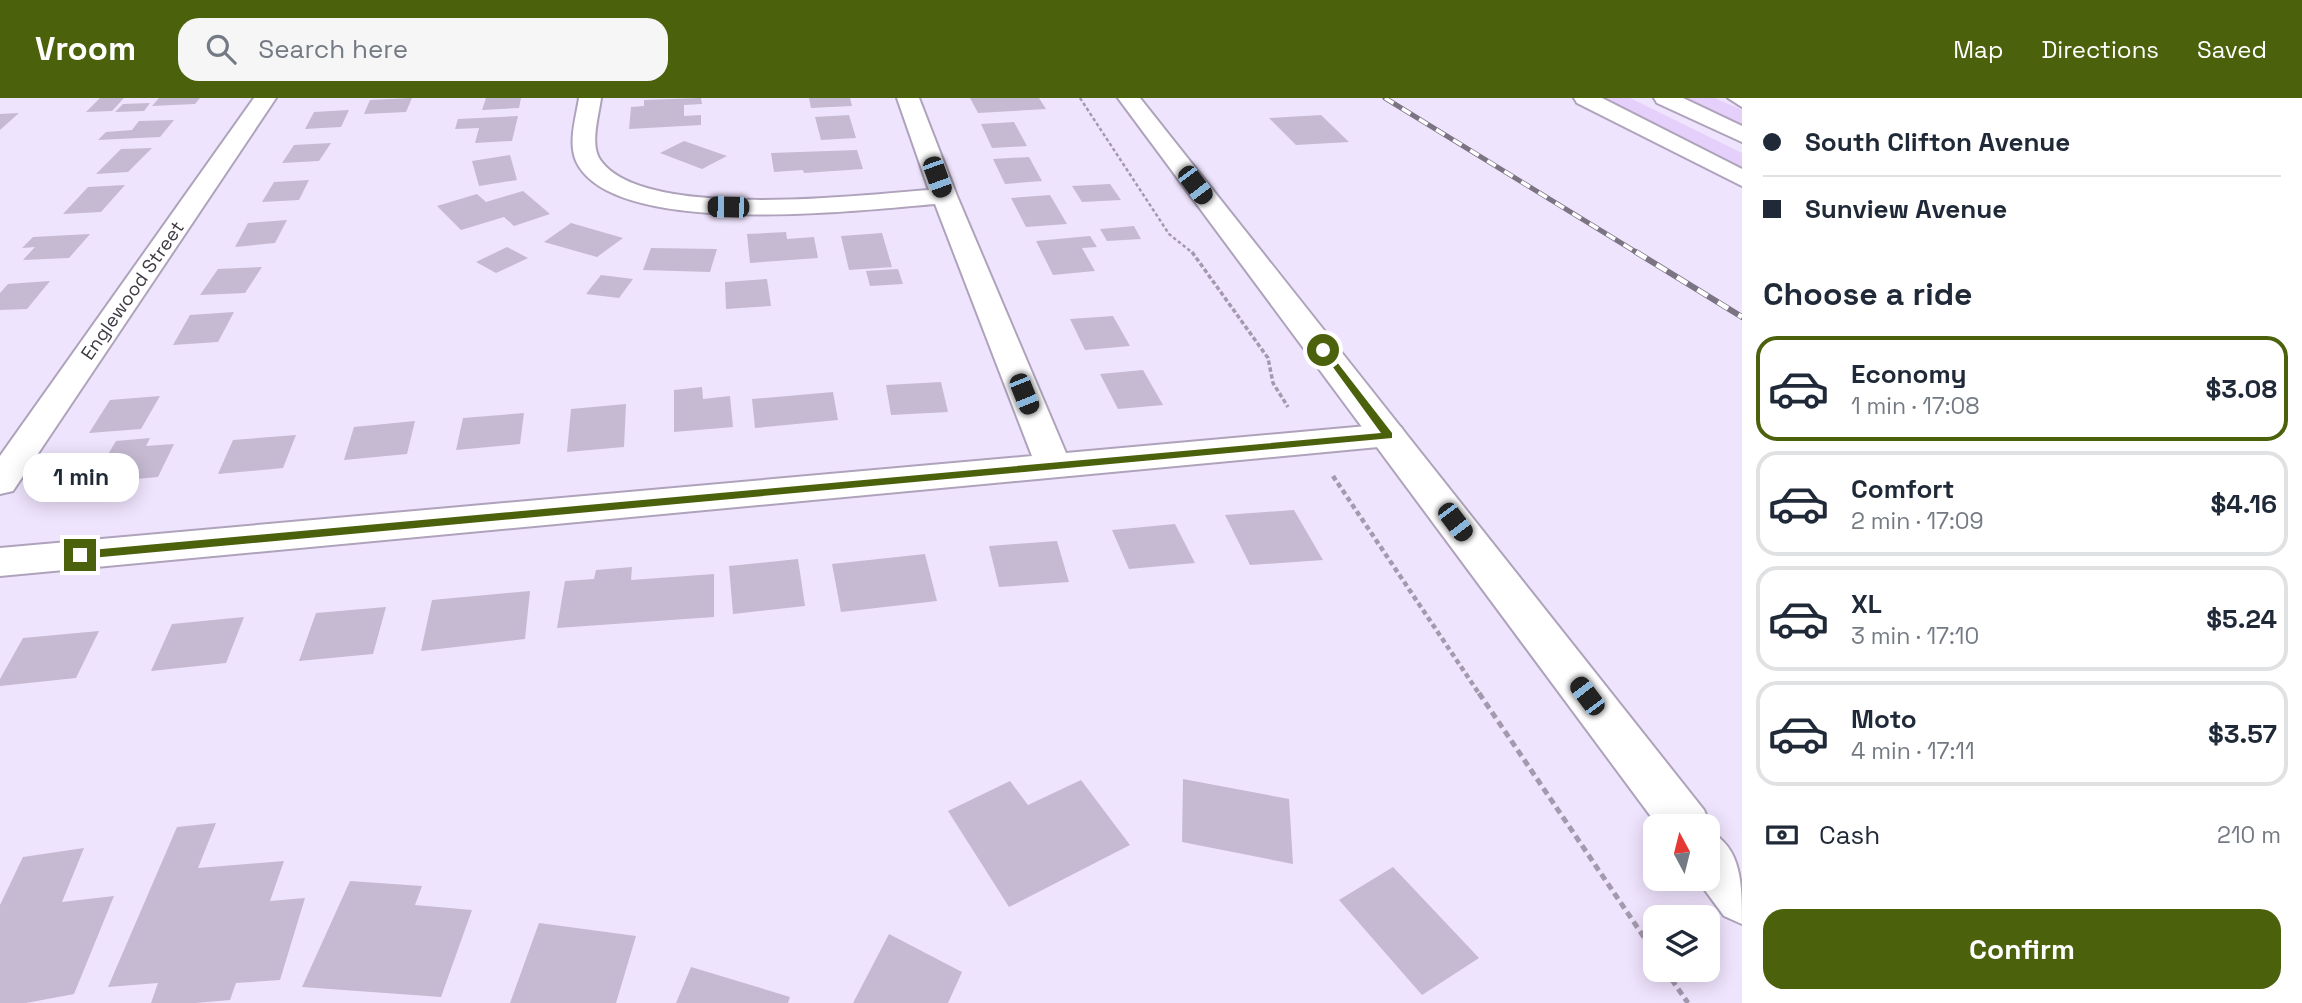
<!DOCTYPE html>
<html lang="en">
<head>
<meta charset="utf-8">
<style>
	body { margin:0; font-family:"Space Grotesk",sans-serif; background:#f6f6f7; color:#1f2937; height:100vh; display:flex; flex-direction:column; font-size:26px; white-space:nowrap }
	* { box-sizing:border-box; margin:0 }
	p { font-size:23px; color:#747a83 }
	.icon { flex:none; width:38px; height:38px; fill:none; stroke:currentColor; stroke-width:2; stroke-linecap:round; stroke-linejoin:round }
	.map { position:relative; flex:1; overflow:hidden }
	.sheet { display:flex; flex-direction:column; background:#fff; width:560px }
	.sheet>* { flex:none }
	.top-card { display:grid; align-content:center; height:154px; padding:0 21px; background:#fff }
	.needle { width:46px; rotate:353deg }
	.controls { position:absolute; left:1643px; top:716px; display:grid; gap:14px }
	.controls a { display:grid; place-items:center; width:77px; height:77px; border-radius:14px; background:#fff; box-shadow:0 4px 18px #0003; font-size:35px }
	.end { position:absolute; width:32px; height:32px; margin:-16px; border:9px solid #4b610b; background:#fff; box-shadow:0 0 0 4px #fff }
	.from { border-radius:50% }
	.bubble { position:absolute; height:49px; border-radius:21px; background:#fff; box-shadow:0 4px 18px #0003; font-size:23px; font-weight:700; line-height:49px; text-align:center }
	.car { position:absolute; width:21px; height:42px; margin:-21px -10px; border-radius:9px; box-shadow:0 0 5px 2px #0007; background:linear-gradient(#222 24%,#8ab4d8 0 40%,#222 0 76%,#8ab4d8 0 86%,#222 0) }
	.top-card b { display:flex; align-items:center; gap:24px; height:66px; font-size:26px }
	.top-card b+b { border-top:2px solid #e0e1e3 }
	.top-card i { width:18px; height:18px; background:#1f2937 }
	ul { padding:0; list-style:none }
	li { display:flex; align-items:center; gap:21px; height:105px; margin:0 14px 10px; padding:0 7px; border:4px solid #e0e1e3; border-radius:21px }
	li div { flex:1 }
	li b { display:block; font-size:26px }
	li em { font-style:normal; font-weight:700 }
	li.selected { border-color:#4b610b }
	li>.icon { width:63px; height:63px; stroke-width:1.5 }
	h2 { padding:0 21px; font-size:32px; line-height:84px }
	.pay { display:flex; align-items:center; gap:18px; height:77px; padding:0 21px; font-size:26px }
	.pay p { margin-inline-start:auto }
	.action { display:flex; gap:14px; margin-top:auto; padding:14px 21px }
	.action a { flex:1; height:80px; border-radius:21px; background:#4b610b; color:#fff; font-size:28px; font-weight:700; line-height:80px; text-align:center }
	header { display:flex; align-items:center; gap:42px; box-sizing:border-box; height:98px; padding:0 35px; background:#4b610b; color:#fff }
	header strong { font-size:33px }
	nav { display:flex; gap:38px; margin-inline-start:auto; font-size:24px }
	.search { width:490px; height:63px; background:#f6f6f7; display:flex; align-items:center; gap:18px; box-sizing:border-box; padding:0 24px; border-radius:21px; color:#747a83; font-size:26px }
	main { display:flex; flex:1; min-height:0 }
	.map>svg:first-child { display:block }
	.green { fill:#e4d0fa }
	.building { fill:#c5bad2 }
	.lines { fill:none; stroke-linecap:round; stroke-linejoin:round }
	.minor-casing { stroke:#aea3bb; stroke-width:4 }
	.tertiary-casing { stroke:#aea3bb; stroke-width:4 }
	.primary-casing { stroke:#aea3bb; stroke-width:4 }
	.path-far3 { stroke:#a39aad; stroke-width:2.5; stroke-dasharray:3.5 2.5; stroke-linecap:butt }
	.path-far2 { stroke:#a39aad; stroke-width:3.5; stroke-dasharray:4.5 2.5; stroke-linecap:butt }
	.path-far1 { stroke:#a39aad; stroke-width:4.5; stroke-dasharray:5 3.5; stroke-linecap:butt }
	.path { stroke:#a39aad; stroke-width:5; stroke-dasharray:7 4.5; stroke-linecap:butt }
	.minor { fill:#fff; fill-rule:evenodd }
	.tertiary { fill:#fff; fill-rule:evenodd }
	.primary { fill:#fff; fill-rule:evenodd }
	.rail-far1-casing { stroke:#7b7483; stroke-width:5 }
	.rail-casing { stroke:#7b7483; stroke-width:6 }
	.rail-far1 { stroke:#fff; stroke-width:3.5; stroke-dasharray:10; stroke-linecap:butt }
	.rail { stroke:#fff; stroke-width:4.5; stroke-dasharray:12; stroke-linecap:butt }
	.route { fill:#4b610b }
	.labels { text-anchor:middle; stroke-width:6; stroke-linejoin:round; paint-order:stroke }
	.far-street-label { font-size:19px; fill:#3f3a44; stroke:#fff }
</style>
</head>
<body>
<header>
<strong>Vroom</strong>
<div class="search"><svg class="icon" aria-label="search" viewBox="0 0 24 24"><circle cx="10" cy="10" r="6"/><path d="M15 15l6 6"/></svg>Search here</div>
<nav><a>Map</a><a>Directions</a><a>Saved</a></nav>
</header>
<main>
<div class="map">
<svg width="1742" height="905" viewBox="0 0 1742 905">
	<rect width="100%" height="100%" fill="#efe4fd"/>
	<g class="green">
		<path d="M1602 0H1630L1742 55V71Z"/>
		<path d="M1684 0H1715L1742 12V28Z"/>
	</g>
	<g class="building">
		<path d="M100 0H124L112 13 86 14Z"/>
		<path d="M159 0H200L195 6 152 8Z"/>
		<path d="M412 0 406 14 364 16 370 2Z"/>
		<path d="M486 0H521L519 10 482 12Z"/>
		<path d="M701 0 702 6 684 7V18L701 17V27L629 31 631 9 644 8V2Z"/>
		<path d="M809 0H850L852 8 811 10Z"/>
		<path d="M970 0H1039L1046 11 978 15Z"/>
		<path d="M150 5 144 13 115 14 123 6Z"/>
		<path d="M349 12 341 29 305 31 314 14Z"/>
		<path d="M19 15 0 32V16Z"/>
		<path d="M849 17 856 40 821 42 815 19Z"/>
		<path d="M1321 17 1349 44 1296 47 1269 20Z"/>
		<path d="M518 18 512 43 475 45 479 30 455 31 458 21Z"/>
		<path d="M174 22 160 39 98 42 106 34 132 32 139 23Z"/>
		<path d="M1014 24 1027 48 992 50 981 26Z"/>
		<path d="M684 43 727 58 702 71 660 55Z"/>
		<path d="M331 45 319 63 282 65 294 47Z"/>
		<path d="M152 50 128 74 96 76 121 51Z"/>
		<path d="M857 52 863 71 804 75 803 72 774 74 771 55Z"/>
		<path d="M510 57 517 82 479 88 472 63Z"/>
		<path d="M1029 59 1042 83 1005 86 993 61Z"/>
		<path d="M309 82 299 102 262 104 274 84Z"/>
		<path d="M1110 86 1121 102 1082 104 1072 88Z"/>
		<path d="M125 87 101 114 63 116 88 89Z"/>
		<path d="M523 93 550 116 514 128 504 119 461 132 437 108 477 96 486 104Z"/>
		<path d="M1050 97 1067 126 1026 129 1011 100Z"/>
		<path d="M287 122 275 145 235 149 248 125Z"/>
		<path d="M571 125 623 140 597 159 544 144Z"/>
		<path d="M1134 128 1141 141 1107 143 1100 131Z"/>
		<path d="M786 134 787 141 814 139 818 160 750 165 747 136Z"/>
		<path d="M882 135 892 169 849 172 841 138Z"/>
		<path d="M90 136 69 160 23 162 35 149 22 150 33 139Z"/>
		<path d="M1090 138 1097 149 1082 150 1095 173 1053 177 1036 143Z"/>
		<path d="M507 149 528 160 496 175 476 164Z"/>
		<path d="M651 150 717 151 710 174 643 172Z"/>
		<path d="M262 169 245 195 200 197 218 171Z"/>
		<path d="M898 171 903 186 870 188 866 173Z"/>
		<path d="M601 177 633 181 619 200 586 196Z"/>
		<path d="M767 181 771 208 726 211 725 184Z"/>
		<path d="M50 183 27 211 0 212V195L8 186Z"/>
		<path d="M234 214 218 244 173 247 190 217Z"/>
		<path d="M1113 218 1130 248 1085 252 1070 221Z"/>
		<path d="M1143 272 1163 307 1118 311 1100 276Z"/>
		<path d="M941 284 948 314 891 317 886 287Z"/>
		<path d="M702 289 703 301 730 298 733 329 674 334V292Z"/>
		<path d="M833 294 838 322 755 330 752 301Z"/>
		<path d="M160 298 141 331 89 335 110 302Z"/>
		<path d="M626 306 624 349 567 354 571 311Z"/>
		<path d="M524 315 520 346 456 352 463 320Z"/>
		<path d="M415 323 407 356 344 362 354 329Z"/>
		<path d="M296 337 283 370 218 376 233 342Z"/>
		<path d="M150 340 146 348 174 346 158 379 91 385 116 343Z"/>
		<path d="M1294 412 1323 462 1250 467 1225 417Z"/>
		<path d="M1175 426 1195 465 1129 471 1112 432Z"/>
		<path d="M1057 443 1069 484 999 489 989 448Z"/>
		<path d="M925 456 937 503 841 514 832 466Z"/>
		<path d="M798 461 805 508 733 516 729 468Z"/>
		<path d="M632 469 631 482 714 476V519L557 530 565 483 594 481 596 472Z"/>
		<path d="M530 493 525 541 421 553 432 502Z"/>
		<path d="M386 509 373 556 299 563 316 515Z"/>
		<path d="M244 519 226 565 151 573 172 526Z"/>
		<path d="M99 533 76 580 0 588V581L23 540Z"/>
		<path d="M1183 681 1289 701 1293 766 1182 744Z"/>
		<path d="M1081 682 1130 747 1009 809 948 713 1010 683 1028 707Z"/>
		<path d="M216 725 198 770 284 763 270 803 305 800 280 882 236 885 230 902 196 905H151L158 885 108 889 177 729Z"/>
		<path d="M84 750 62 804 114 798 74 896 26 905H0V807L23 759Z"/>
		<path d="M1393 769 1479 860 1422 897 1339 802Z"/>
		<path d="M350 783 422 788 415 807 472 812 441 899 302 889Z"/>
		<path d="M539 825 636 838 616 905H510Z"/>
		<path d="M889 836 962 874 948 905H853Z"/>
		<path d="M691 869 790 899 788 905H676Z"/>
	</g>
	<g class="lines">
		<g class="minor-casing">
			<g id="minor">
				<path d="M254 0H276L13 393 0 396V358Z"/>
				<path d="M579 0H601C599 17 589 48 601 63 645 123 860 97 929 92L897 0H919L957 98 1066 355 1389 326 1401 329 1406 337 1401 345 1389 348 0 478V450L1032 358 935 106C862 112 612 142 576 63 568 44 576 20 579 0Z"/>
				<path d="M1728 0H1742V9Z"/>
			</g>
		</g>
		<g class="tertiary-casing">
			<path id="tertiary" d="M1118 0H1140L1704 712 1711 728 1709 733C1742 750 1742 786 1742 826L1724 818 1696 780H1708V728H1658Z"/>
		</g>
		<g class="primary-casing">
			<g id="primary">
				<path d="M1574 0H1602L1742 71V88L1577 5Z"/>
				<path d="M1654 0H1683L1742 28V44L1657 5Z"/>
			</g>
		</g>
		<path class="path-far3" d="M1080 0 1169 136 1194 156"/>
		<path class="path-far2" d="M1192 154 1268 260 1273 285 1288 309"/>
		<path class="path-far1" d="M1333 378 1480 597"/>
		<g class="path">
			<path d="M1479 595 1656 857"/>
			<path d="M1665 872 1688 905"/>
		</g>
		<use href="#minor" class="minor"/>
		<use href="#tertiary" class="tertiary"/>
		<use href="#primary" class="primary"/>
		<g class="rail-far1-casing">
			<path id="rail-far1" d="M1385 0 1639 156"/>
		</g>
		<g class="rail-casing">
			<path id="rail" d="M1636 154 1742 219"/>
		</g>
		<use href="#rail-far1" class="rail-far1"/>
		<use href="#rail" class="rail"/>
	</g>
	<path class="route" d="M1319 250H1326L1392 335V340L80 461 74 457 80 453 1381 335Z"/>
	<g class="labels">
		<g class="far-street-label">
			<text transform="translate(132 192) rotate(-55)" y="7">Englewood Street</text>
		</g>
	</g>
</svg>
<div class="controls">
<a><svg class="needle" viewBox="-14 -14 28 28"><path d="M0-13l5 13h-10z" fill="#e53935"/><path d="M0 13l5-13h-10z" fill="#747a83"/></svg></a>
<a><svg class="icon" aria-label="layers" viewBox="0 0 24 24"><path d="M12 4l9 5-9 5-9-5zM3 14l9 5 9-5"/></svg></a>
</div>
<i class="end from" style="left:1323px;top:252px"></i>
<i class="end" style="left:80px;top:457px"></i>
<div class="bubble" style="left:23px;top:355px;width:116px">1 min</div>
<i class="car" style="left:937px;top:79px;rotate:160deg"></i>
<i class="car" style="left:1195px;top:87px;rotate:143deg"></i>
<i class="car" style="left:728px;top:109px;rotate:271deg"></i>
<i class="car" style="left:1024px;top:296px;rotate:158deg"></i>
<i class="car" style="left:1455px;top:424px;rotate:143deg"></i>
<i class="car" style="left:1587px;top:598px;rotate:323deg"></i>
</div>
<section class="sheet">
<div class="top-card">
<b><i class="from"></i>South Clifton Avenue</b>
<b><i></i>Sunview Avenue</b>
</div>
<h2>Choose a ride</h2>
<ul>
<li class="selected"><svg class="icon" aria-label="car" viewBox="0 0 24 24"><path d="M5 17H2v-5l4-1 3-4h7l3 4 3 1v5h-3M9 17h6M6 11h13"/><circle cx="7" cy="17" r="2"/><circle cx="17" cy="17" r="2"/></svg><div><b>Economy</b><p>1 min · 17:08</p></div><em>$3.08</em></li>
<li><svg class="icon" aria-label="car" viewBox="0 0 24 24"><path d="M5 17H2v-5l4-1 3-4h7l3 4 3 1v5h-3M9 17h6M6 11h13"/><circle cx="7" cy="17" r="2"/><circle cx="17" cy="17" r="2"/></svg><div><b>Comfort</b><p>2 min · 17:09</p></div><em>$4.16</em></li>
<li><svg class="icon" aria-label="car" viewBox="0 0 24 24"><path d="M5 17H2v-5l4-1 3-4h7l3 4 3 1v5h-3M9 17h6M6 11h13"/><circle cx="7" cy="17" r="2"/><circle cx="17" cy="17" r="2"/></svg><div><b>XL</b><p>3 min · 17:10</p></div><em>$5.24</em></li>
<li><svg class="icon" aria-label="car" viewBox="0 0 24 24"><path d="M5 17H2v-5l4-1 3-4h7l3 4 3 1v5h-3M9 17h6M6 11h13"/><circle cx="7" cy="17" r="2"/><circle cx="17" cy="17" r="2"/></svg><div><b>Moto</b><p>4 min · 17:11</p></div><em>$3.57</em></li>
</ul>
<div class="pay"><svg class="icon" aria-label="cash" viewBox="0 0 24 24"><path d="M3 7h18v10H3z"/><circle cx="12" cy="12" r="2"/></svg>Cash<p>210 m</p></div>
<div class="action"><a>Confirm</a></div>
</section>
</main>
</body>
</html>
